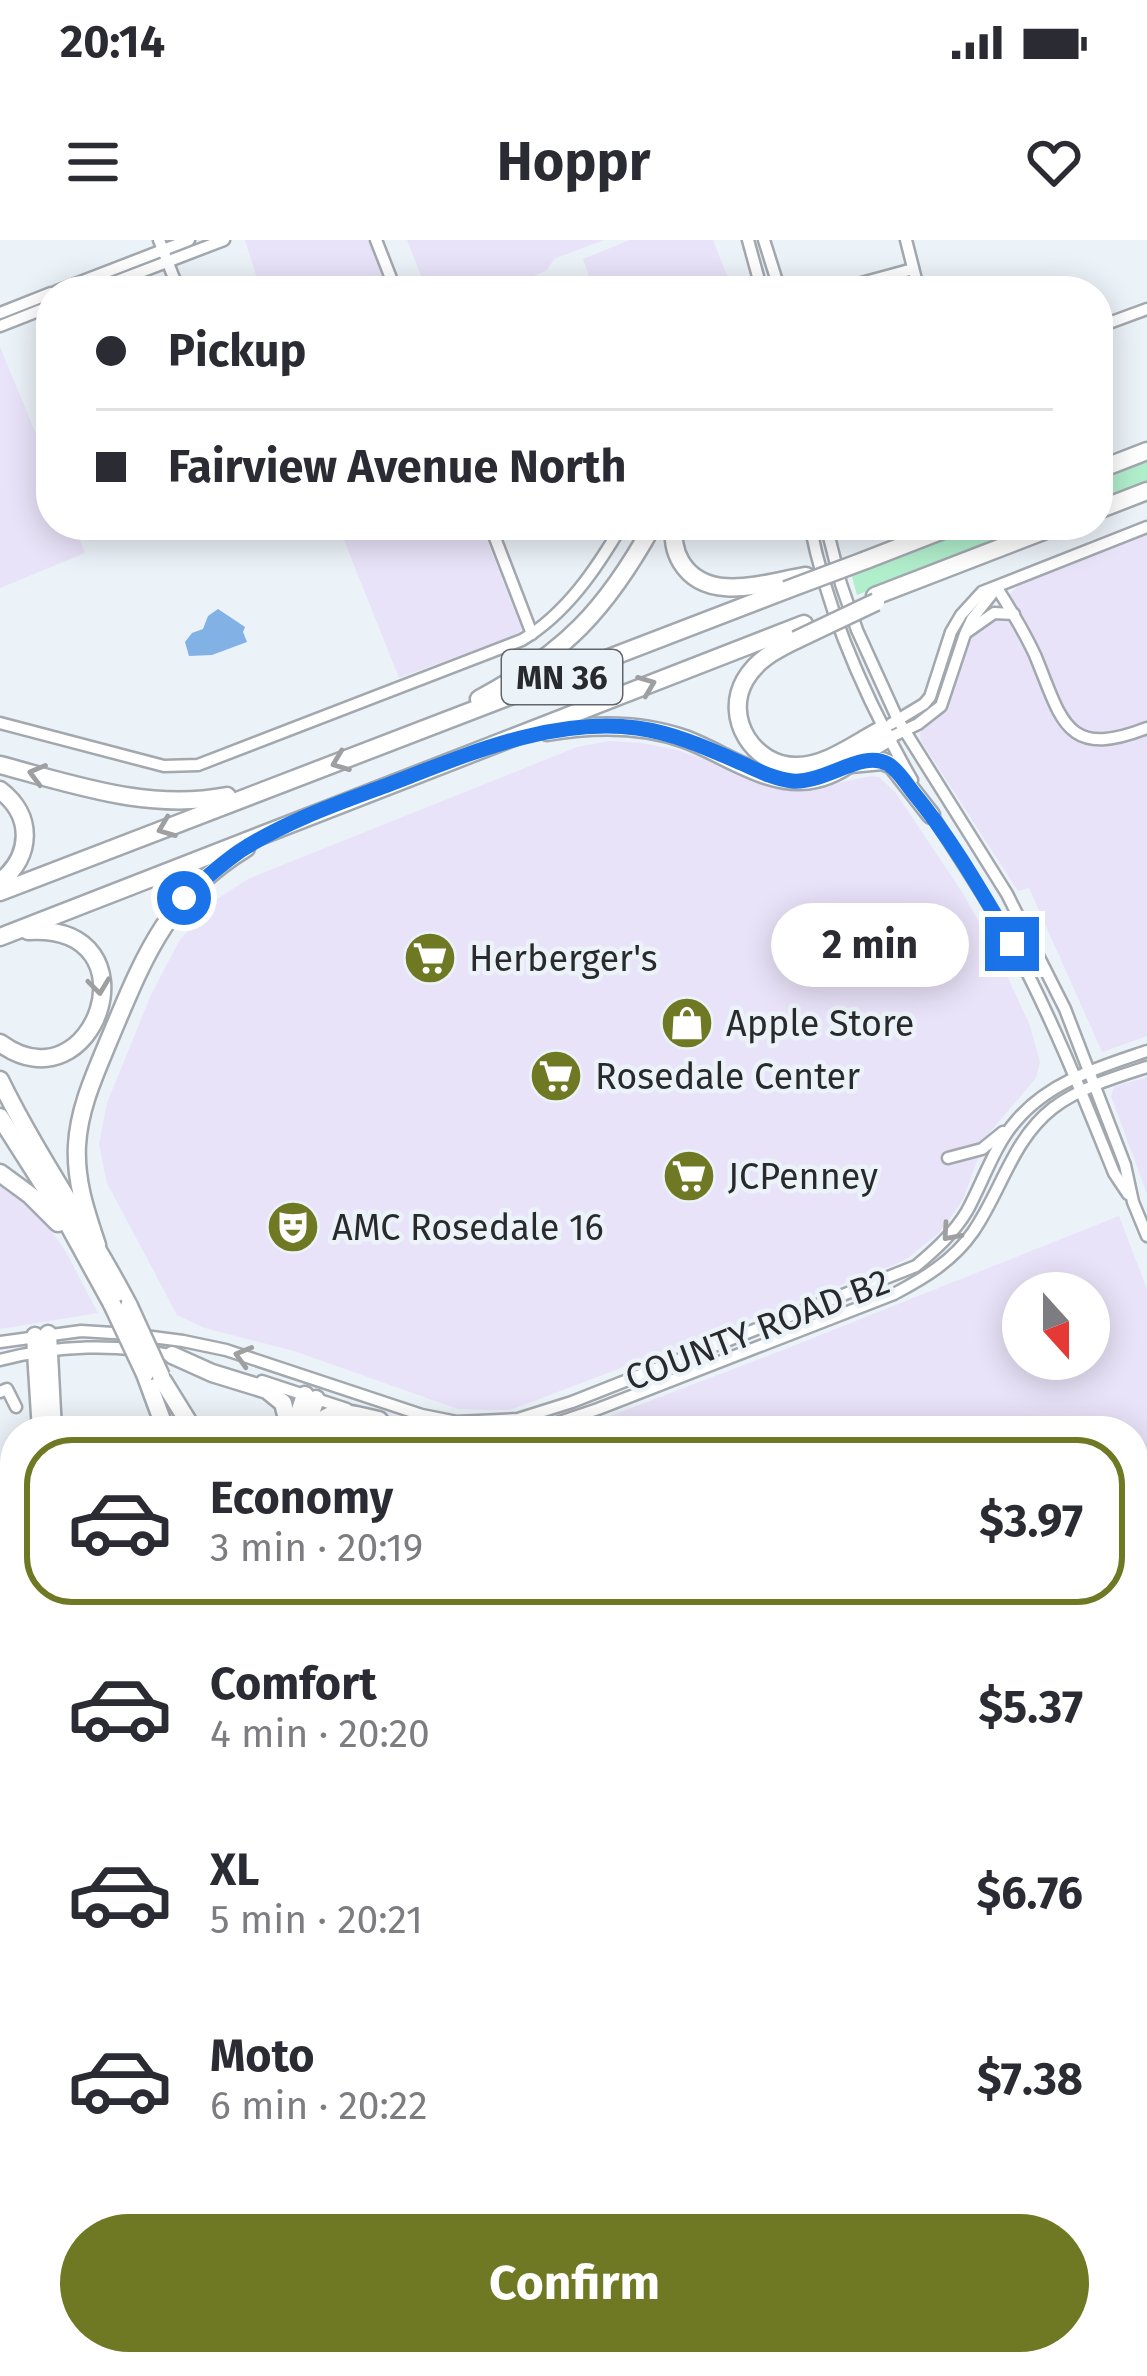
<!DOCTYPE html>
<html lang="en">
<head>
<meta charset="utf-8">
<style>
	body { margin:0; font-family:"Fira Sans",sans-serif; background:#f2f2f3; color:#2b2b33; height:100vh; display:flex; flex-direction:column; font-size:45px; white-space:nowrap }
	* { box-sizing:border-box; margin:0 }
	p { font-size:39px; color:#7c7c81 }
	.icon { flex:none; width:66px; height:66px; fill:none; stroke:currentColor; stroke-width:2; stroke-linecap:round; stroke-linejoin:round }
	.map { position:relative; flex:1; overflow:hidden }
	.side { position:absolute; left:0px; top:1176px; width:1149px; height:960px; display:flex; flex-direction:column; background:#fff; border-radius:48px 48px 0 0; box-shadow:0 6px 30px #0003 }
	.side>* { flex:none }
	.guide { position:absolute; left:36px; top:36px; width:1077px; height:264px; border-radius:48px; box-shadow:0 6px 30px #0003; display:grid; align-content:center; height:264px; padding:0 60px; background:#fff }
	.needle { width:78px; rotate:159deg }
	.tools { position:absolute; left:1002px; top:1032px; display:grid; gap:24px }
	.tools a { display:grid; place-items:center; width:108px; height:108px; border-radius:50%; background:#fff; box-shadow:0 6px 30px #0003; font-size:60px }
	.end { position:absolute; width:54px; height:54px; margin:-27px; border:15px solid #1a73e8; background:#fff; box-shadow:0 0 0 6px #fff }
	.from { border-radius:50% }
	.bubble { position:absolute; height:84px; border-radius:42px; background:#fff; box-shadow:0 6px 30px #0003; font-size:39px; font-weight:700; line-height:84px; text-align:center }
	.guide b { display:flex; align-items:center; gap:42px; height:114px; font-size:45px }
	.guide b+b { border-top:3px solid #e1e1e2 }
	.guide i { width:30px; height:30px; background:#2b2b33 }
	ul { padding:21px 0 0; list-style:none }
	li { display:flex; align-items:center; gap:36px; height:168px; margin:0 24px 18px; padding:0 36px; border:6px solid transparent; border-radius:48px }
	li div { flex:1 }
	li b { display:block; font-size:45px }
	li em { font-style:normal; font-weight:700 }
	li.current { border-color:#6f7822 }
	li>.icon { width:108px; height:108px; stroke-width:1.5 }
	.action { display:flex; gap:24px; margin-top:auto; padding:24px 60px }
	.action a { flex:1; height:138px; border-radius:72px; background:#6f7822; color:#fff; font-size:48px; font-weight:700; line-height:138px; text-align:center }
	.status { display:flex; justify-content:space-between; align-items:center; height:84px; padding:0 60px; background:#fff; direction:ltr }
	.status svg { height:33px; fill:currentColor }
	header { display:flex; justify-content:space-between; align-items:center; height:156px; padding:0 60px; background:#fff; font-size:54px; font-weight:700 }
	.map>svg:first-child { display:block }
	.commercial { fill:#e9e3f9; fill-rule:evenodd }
	.green { fill:#b1eecc }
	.water { fill:#81b1e5 }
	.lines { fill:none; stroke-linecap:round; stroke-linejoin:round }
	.minor-casing { stroke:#a2a8ae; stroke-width:15 }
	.major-casing { stroke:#a2a8ae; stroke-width:18 }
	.highway-casing { stroke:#a2a8ae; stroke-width:21 }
	.minor { stroke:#fff; stroke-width:10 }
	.major { stroke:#fff; stroke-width:14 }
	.highway { stroke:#fff; stroke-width:16 }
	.rail-casing { stroke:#6e7276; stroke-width:8 }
	.rail { stroke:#ebf2f8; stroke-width:3; stroke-dasharray:9; stroke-linecap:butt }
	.highway-bridge-casing { stroke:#a2a8ae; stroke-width:21; stroke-linecap:butt }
	.highway-bridge { stroke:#fff; stroke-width:16 }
	.oneway { stroke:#9e9fa0 }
	.route { stroke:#1a73e8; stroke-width:15 }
	.labels { text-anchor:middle; stroke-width:9; stroke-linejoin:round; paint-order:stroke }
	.shield { fill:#ebf2f8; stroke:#62666a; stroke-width:3 }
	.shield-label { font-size:33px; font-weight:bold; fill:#282a2d }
	.poi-label { font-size:36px; fill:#282a2d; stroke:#ebf2f8; text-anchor:start }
	.street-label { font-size:36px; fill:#282a2d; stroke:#ebf2f8 }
</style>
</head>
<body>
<div class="status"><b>20:14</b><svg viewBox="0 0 49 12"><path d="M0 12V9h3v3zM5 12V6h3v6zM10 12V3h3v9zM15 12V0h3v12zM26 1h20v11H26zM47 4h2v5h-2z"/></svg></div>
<header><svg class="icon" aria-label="menu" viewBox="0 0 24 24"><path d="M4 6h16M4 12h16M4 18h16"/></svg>Hoppr<svg class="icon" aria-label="heart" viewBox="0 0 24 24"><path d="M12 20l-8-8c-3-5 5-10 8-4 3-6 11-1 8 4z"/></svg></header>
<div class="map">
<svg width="1147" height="2136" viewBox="0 0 1147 2136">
	<rect width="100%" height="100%" fill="#ebf2f8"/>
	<g class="commercial">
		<path d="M245 0H368L388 51H261Z"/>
		<path d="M407 0H604L554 19 546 31 494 51H427Z"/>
		<path d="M630 0H713L728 38V48L726 51H625L618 36 593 46 583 19Z"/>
		<path d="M0 107 51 230V285H74L85 313 0 348Z"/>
		<path d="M338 285H481L522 389 518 394 399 438Z"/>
		<path d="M1147 295V796L1102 812 1029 648 1018 651 921 501 920 494 923 487 942 472 949 463 960 419 969 396 1020 344Z"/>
		<path d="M609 501 642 503 677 510 789 549H808L871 536 879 537 895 552 962 652 998 716 1030 786 1040 822 1036 838 985 898 964 957 956 970 939 993 908 1018 894 1025 510 1170 458 1169 294 1111 205 1088 177 1075 107 943 99 904 107 863 151 755 179 701 217 659 248 639 577 507Z"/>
		<path d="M1147 837V954L1111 856 1114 847Z"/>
		<path d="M0 943 40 976 65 1010 98 1073 0 1089Z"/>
		<path d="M1119 976 1147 1049V1218L1134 1223V1191H571L788 1108ZM1023 1053H1089V1119H1023Z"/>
		<path d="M565 2121H704L714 2136H570Z"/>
		<path d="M739 2121H961L967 2136H749Z"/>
	</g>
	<g class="green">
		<path d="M1147 221V243L1098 262V239Z"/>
		<path d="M980 285H1039L857 355 851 333Z"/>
	</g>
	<path class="water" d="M218 369 245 387 243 392 247 402 212 415 189 416 185 402 192 393 203 389 208 376Z"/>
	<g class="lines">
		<g class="minor-casing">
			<g id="minor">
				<path d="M159 0 179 51"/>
				<path d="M376 0 396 51"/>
				<path d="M748 0 762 51"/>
				<path d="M764 0 780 51"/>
				<path d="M906 0 919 51"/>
				<path d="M57 51 189 0"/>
				<path d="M91 51 224 0"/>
				<path d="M832 51 913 29"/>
				<path d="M0 73 51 53"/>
				<path d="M0 86 51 66"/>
				<path d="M1098 87 1147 69"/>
				<path d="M141 285 143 290 155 285"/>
				<path d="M490 285 532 394"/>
				<path d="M810 285C828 376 866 460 912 540"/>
				<path d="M826 285 841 344 857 390 898 480 1007 654 1065 769 1125 925 1133 962 1147 996"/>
				<path d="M997 348C1011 370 1024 391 1035 415 1062 480 1065 520 1147 488"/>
				<path d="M967 392 994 373 1014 374"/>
				<path d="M0 483 164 526 198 525 522 400C566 374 597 328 622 285"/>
				<path d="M891 484 924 464 930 457 951 392 961 375 982 352 1147 287"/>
				<path d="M889 498 918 484 941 466 965 394 972 379 995 350"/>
				<path d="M930 572C958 616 987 659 1013 705 1052 778 1083 856 1114 933L1128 954"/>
				<path d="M948 918 982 909 1003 892"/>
				<path d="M0 1102 81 1091 129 1094 183 1101 226 1110 422 1175 457 1182 518 1179 572 1162 916 1026C935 1010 954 993 967 971 983 942 994 906 1016 881 1050 841 1100 827 1147 811"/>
				<path d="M0 1120C56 1105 118 1103 175 1116"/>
				<path d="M262 1141 347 1169"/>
				<path d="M0 1152 7 1149 16 1167"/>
				<path d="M376 1179 409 1191"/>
				<path d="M533 1191 598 1169 894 1054C924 1038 953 1021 973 992 1002 950 1012 900 1053 868 1079 848 1116 837 1147 827"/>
				<path d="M1136 1312 1147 1339"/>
				<path d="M0 1378 15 1352"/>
				<path d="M0 1413 15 1408"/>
				<path d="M0 1444 15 1450"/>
				<path d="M1134 1557 1147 1551"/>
				<path d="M0 1635 15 1636"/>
				<path d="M1134 1635 1147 1668"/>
				<path d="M15 1675 11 1692 15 1729"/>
				<path d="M1134 1705 1147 1696"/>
				<path d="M0 1993 15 1987"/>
				<path d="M1134 2014C1138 2035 1137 2053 1138 2074 1138 2086 1142 2092 1140 2104L1134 2101"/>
				<path d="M721 2121 730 2136"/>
			</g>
		</g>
		<g class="major-casing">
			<g id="major">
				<path d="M1134 1855 1147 1851"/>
				<path d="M1134 1873 1147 1869"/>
				<path d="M286 2136 332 2121"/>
				<path d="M337 2136 382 2121"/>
			</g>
		</g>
		<g class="highway-casing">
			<g id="highway">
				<path d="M1098 230 1147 211"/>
				<path d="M1098 270 1147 251"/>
				<path d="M674 285C673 299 674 310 681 322 707 365 767 342 806 336"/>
				<path d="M866 320 956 285"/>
				<path d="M875 356 1059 285"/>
				<path d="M796 400C776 410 757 419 745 440 723 478 754 527 797 526 827 526 857 502 883 489"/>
				<path d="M479 459C565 413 606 370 653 285"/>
				<path d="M547 492C593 484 640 483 685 499 726 514 771 550 816 539 844 533 864 511 889 498"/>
				<path d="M851 524 882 521 892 525 931 575"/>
				<path d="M0 525C76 545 148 571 227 556"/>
				<path d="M0 550C34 576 32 616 0 642"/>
				<path d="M0 652 786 350"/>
				<path d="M0 697 804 384"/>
				<path d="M0 803C94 872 160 683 28 691"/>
				<path d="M0 840C38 918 89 989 129 1066"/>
				<path d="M0 877 68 984 112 1064"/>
				<path d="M0 933 30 955 58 983"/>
				<path d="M97 1005C86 972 75 941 77 905 79 868 95 834 109 800 144 717 166 657 246 608"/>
				<path d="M48 1094 53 1191"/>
				<path d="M35 1096 41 1191"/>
				<path d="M172 1115 212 1133 267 1150 283 1163 290 1191"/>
				<path d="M145 1134 166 1191"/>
				<path d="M163 1141 194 1191"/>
				<path d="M305 1190 316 1159"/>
				<path d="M293 1191 305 1155"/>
				<path d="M313 1191C331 1163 352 1175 379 1180"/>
				<path d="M512 2121 518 2136"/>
				<path d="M537 2121 543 2136"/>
			</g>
		</g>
		<use href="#minor" class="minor"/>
		<use href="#major" class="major"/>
		<use href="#highway" class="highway"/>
		<g class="rail-casing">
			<g id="rail">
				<path d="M1134 1825 1147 1821"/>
				<path d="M198 2136 243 2121"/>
			</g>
		</g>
		<use href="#rail" class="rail"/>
		<g class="highway-bridge-casing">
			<g id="highway-bridge">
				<path d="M786 350 866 320"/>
				<path d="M796 400 876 362"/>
				<path d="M112 1064 145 1134"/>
				<path d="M129 1066 161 1136"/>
			</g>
		</g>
		<use href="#highway-bridge" class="highway-bridge"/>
	</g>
	<defs><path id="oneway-chevron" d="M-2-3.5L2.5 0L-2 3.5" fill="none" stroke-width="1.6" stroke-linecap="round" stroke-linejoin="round" transform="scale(3)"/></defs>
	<g class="oneway">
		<use href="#oneway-chevron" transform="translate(647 445) rotate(-21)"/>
		<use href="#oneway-chevron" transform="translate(340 522) rotate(159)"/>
		<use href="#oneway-chevron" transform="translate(37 534) rotate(-165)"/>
		<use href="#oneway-chevron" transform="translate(166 588) rotate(159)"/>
		<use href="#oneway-chevron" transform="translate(99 746) rotate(83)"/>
		<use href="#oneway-chevron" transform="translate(950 993) rotate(131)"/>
		<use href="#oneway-chevron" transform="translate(243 1116) rotate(-164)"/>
	</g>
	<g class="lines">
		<path class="route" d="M184 658C202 641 220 625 240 611 286 581 339 563 390 544 468 514 552 477 637 488 674 493 707 508 741 523 757 530 774 539 792 541 825 544 862 509 888 524 898 530 905 542 912 551 951 598 981 651 1012 704"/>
	</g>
	<defs>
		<g id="supermarket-disc" transform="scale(2.7)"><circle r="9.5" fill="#6f7822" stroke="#ebf2f8"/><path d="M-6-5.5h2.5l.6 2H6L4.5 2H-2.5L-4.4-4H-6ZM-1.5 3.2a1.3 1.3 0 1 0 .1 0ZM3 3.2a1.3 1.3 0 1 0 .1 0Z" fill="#fff"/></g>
		<g id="shop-disc" transform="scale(2.7)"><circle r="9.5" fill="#6f7822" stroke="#ebf2f8"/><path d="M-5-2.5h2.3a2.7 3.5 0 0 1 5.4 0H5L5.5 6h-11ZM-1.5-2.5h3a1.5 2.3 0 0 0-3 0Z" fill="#fff"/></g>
		<g id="theatre-disc" transform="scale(2.7)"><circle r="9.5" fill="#6f7822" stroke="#ebf2f8"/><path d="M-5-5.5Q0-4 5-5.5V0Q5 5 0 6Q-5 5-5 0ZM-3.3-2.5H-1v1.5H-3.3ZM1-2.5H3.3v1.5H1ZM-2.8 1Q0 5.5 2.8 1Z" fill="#fff"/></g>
	</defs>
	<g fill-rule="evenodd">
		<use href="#supermarket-disc" x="430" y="718"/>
		<use href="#shop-disc" x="687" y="783"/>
		<use href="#supermarket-disc" x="556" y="836"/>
		<use href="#supermarket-disc" x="689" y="936"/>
		<use href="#theatre-disc" x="293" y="987"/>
	</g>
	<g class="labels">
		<rect class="shield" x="502" y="410" width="120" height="54" rx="9"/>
		<g class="shield-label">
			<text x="562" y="449">MN 36</text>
		</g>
		<g class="poi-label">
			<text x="469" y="731">Herberger's</text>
			<text x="726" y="796">Apple Store</text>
			<text x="595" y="849">Rosedale Center</text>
			<text x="728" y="949">JCPenney</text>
			<text x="332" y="1000">AMC Rosedale 16</text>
		</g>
		<g class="street-label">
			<text transform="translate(757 1089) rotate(-21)" y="13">COUNTY ROAD B2</text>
		</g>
	</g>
</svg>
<div class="tools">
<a><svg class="needle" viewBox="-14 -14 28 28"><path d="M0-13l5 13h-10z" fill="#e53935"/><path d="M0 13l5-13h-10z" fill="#7c7c81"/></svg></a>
</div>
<i class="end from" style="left:184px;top:658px"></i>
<i class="end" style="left:1012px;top:704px"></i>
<div class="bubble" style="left:771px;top:663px;width:198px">2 min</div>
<div class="guide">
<b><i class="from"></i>Pickup</b>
<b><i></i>Fairview Avenue North</b>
</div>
<section class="side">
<ul>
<li class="current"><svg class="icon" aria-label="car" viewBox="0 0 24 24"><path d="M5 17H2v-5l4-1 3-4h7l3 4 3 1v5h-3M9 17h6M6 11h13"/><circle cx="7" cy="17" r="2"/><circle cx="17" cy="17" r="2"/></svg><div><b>Economy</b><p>3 min · 20:19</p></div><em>$3.97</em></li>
<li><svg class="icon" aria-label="car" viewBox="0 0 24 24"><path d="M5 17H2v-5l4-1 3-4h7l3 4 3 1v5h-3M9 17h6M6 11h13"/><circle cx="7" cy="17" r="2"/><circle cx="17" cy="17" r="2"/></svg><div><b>Comfort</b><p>4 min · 20:20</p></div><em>$5.37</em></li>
<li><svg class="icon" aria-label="car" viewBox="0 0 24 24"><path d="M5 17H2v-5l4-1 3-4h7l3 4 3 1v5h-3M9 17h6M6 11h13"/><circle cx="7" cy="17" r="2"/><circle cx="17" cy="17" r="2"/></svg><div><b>XL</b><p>5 min · 20:21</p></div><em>$6.76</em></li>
<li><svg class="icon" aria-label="car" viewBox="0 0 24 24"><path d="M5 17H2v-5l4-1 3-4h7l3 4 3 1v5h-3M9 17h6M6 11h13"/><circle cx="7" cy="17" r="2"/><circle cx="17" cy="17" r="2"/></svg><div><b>Moto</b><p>6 min · 20:22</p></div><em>$7.38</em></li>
</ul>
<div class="action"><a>Confirm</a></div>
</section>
</div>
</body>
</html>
